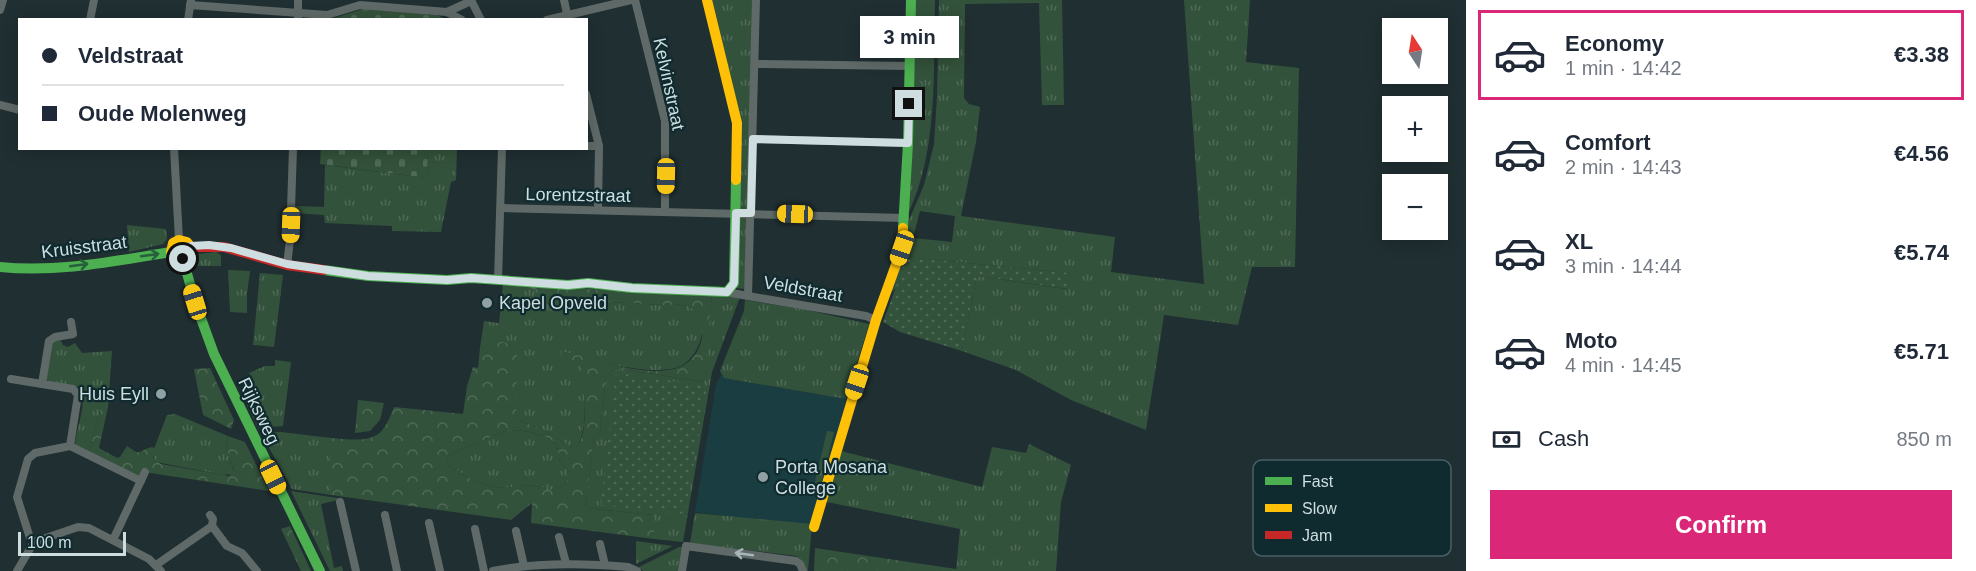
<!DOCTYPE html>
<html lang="en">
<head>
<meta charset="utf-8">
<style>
	body { margin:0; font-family:Arial,sans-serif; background:#f6f6f7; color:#1f2937; height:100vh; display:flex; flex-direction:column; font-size:22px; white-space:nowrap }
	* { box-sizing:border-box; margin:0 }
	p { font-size:20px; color:#747a83 }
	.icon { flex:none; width:33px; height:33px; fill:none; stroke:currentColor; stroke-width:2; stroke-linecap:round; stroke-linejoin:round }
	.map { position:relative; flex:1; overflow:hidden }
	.side { display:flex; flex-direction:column; background:#fff; width:510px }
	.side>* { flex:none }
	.top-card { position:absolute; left:18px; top:18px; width:570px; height:132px; border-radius:0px; box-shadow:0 3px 15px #0003; display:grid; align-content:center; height:132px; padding:0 24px; background:#fff }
	.needle { width:39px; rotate:348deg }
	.fabs { position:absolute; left:1382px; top:18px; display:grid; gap:12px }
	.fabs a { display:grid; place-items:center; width:66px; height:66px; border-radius:0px; background:#fff; box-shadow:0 3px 15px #0003; font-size:30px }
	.scale { position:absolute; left:18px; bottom:15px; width:108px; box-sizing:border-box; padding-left:6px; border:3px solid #cedee0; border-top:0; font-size:16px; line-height:21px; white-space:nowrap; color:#cedee0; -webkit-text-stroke:4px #0f2b2f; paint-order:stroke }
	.end { position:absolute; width:27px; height:27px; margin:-14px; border:8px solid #cedee0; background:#111; box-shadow:0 0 0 3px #111 }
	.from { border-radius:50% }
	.bubble { position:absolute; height:42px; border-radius:0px; background:#fff; box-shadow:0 3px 15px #0003; font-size:20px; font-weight:600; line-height:42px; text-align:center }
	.car { position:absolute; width:18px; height:36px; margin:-18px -9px; border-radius:8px; box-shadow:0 0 4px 2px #0007; background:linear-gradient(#f5c518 24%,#345 0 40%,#f5c518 0 76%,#345 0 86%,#f5c518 0) }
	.top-card b { display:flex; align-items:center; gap:21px; height:57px; font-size:22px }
	.top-card b+b { border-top:2px solid #e0e1e3 }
	.top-card i { width:15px; height:15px; background:#1f2937 }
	ul { padding:10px 0 0; list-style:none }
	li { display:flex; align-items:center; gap:18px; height:90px; margin:0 12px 9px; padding:0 12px; border:3px solid transparent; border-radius:0px }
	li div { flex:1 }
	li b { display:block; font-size:22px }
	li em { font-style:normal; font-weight:600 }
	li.selected { border-color:#db2777 }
	li>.icon { width:54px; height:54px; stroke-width:1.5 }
	.pay { display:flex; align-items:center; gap:15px; height:66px; padding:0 24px; font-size:22px }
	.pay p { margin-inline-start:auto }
	.button { display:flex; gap:12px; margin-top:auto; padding:12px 24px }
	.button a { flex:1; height:69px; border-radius:0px; background:#db2777; color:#fff; font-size:24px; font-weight:600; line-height:69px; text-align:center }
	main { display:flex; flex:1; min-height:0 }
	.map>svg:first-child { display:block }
	.built { fill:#1a3d42 }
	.grass { fill:url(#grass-tufts); fill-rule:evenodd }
	.forest { fill:url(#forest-crowns); fill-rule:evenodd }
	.cemetery { fill:url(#cemetery-stones) }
	.park { fill:url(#park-dots) }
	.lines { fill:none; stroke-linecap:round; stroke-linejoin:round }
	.street { stroke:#5f6a68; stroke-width:8 }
	.fast { stroke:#4caf50; stroke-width:10 }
	.slow { stroke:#ffc107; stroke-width:10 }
	.jam { stroke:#c62828; stroke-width:10 }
	.oneway { stroke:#27603c }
	.oneway2 { stroke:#a7b5b6 }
	.route { stroke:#cedee0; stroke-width:8 }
	.poi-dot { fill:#91a1a3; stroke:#0f2b2f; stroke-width:2 }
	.labels { text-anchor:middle; stroke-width:4.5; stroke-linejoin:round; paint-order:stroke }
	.street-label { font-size:18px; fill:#cedee0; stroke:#0f2b2f }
	.poi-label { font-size:18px; fill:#cedee0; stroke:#0f2b2f; text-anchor:start }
	.key { fill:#0f2b2f; stroke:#486164; stroke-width:1.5 }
	.key-label { font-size:16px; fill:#cedee0 }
</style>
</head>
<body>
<main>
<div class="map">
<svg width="1466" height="571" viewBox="0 0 1466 571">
	<defs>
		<pattern id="grass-tufts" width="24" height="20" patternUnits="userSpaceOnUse" patternTransform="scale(1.5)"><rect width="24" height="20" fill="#33523b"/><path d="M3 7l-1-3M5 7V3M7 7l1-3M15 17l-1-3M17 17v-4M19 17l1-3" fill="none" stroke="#4f6a57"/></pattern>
		<pattern id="forest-crowns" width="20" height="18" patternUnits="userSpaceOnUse" patternTransform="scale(1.5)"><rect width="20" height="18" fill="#33523b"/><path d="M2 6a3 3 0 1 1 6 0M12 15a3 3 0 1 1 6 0" fill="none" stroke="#4f6a57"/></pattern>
		<pattern id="cemetery-stones" width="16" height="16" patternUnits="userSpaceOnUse" patternTransform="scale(1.5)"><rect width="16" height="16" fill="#33523b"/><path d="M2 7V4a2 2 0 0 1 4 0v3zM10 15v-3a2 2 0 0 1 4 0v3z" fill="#4f6a57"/></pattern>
		<pattern id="park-dots" width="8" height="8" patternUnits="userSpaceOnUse" patternTransform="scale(1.5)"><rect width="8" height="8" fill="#33523b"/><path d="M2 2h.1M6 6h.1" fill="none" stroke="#4f6a57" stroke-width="1.8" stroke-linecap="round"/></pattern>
	</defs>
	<rect width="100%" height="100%" fill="#202f32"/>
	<path class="built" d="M721 375 725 378 846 399 812 527 695 512 716 384Z"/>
	<g class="grass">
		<path d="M710 0H753L748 210H739L740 141Z"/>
		<path d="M913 0H935C933 70 939 151 907 216Z"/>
		<path d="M939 0H1062L1064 105H1042L1039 3 965 4 964 98 969 104 980 107 976 142 961 216 1115 237 1111 272 1204 284 1184 0H1250L1246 62 1299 68 1295 267H1252L1238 325 1164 315 1146 430 1071 400 1016 370 962 351 977 276 1067 289 1069 273 907 257 897 287 890 293 907 225 924 185 934 144 937 96ZM920 211 955 216 952 242 913 238Z"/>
		<path d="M428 149H457L456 180 451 182 441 232 392 231V226L325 223 324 215 294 213V206L324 207 325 165 427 178Z"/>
		<path d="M739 215H748L746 289 736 288Z"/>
		<path d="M127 225 166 229 167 239 163 244 129 252Z"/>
		<path d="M216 252 221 255V266H195L194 260 198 254Z"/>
		<path d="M228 270 250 271 247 294V313L230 312Z"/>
		<path d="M260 273 283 275 274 347 253 345Z"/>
		<path d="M503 284 529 286 564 297 602 298 609 302C627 303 646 304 664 305 671 305 680 304 687 306 715 315 700 360 678 367 655 376 599 363 575 354 578 360 581 365 583 372 585 387 588 442 574 449L541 428 516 420 486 347 480 348 484 321 499 323Z"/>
		<path d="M712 295 740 297 712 372 683 542 654 539V515L585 508 594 438 600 431 606 377 613 370 622 369 703 382Z"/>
		<path d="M745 300 807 310 869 324 846 399 724 378 720 371 744 311Z"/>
		<path d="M60 339 63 345 68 347 75 343 82 353 112 351 108 407H101L89 452 75 445C76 427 88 404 80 387L50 383 46 379 51 343Z"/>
		<path d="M275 360 291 362 283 426 258 428 240 390 252 385 249 373 265 366H275Z"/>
		<path d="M175 414 228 436 226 448 234 472 232 474 223 475 156 462 152 454 167 415Z"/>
		<path d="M507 430C521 430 549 433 557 447 559 451 558 457 560 461 562 466 567 467 569 473 567 486 559 491 546 490L544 487 525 485 504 488 492 487 475 481 446 464 449 455Z"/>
		<path d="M827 431 834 432 818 496 812 495Z"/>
		<path d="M281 432 331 438V495L292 489 263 437 268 433Z"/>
		<path d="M1029 444 1071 465 1061 502 1056 571H956L960 529 822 501 837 450 982 487 992 447 1026 453Z"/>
		<path d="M291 491 337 498 338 500 321 504 334 568 342 566 343 571H330Z"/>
		<path d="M695 513 812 524 808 571H804L803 562 797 556 690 543Z"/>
		<path d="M636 541 673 546 636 564Z"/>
		<path d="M679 547H682L678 571H643L639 567Z"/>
	</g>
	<g class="forest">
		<path d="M529 286 712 295 704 382 622 369 613 370 606 377 600 431 594 438 585 508 654 515V539L531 523 532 503 511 520 331 495V438C346 439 373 444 383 429 388 423 391 414 394 407L463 414 467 386 473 367 478 368 480 348 486 347 495 341 517 345 516 420 541 428 574 449C590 441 584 387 582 371L580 365C572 362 563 362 561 351 596 358 639 377 674 369 686 366 696 357 700 345 705 332 702 311 687 306 680 304 671 305 664 305 645 304 627 303 609 302L602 298 542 295 536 293ZM507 430C522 430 549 433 557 447 559 451 558 457 560 461 562 466 567 467 569 473 567 486 559 491 546 490L544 487 525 485 504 488 492 487 475 481 446 464 449 455Z"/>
		<path d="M210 368 234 420 231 429 203 415 194 369Z"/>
		<path d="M358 400 384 403 380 420 370 431 355 433Z"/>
		<path d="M105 406 108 407 99 448 117 458 120 457 127 446C143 457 136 451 152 447L154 448 153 458 161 464 229 476 234 471 226 448 228 436 245 442 269 491 144 472 139 476 89 452 101 407Z"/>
		<path d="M290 526 311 571H301L281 529Z"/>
		<path d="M815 548 956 569V571H814Z"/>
	</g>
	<g class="cemetery">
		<path d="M363 9 437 15 445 19 328 20Z"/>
		<path d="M321 149H428L427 178 320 164Z"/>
	</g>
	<g class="park">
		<path d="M907 257 1070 273 1068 289 977 276 962 351 900 332 883 322Z"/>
		<path d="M616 373 707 386 685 514 601 505Z"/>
	</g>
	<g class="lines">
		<g class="street">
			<path d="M471 0 481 20"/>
			<path d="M564 0 568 18"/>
			<path d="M635 0 665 121V211"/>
			<path d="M190 5 327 15 360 5 447 12 462 20"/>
			<path d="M0 10 3 0"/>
			<path d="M447 12 471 1"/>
			<path d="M298 19V0"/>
			<path d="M90 20 94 0"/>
			<path d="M188 20 191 0"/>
			<path d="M547 20 631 0"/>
			<path d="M755 64 910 66"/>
			<path d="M586 94 599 146 598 210"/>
			<path d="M0 105 20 110"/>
			<path d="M753 139 908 143"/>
			<path d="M586 146H599"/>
			<path d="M174 148 179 240"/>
			<path d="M502 208 905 218"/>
			<path d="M287 265 290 240 293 148"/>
			<path d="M498 280 502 148"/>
			<path d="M730 290 732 293 748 296 866 316 876 320"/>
			<path d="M748 296 756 0"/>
			<path d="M11 379 73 389 78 395 70 446 35 453 28 459 17 497 30 538 34 542"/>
			<path d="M42 384 49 341 55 337 73 334 71 322"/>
			<path d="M70 446 141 481"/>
			<path d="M340 502 356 571"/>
			<path d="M210 515 213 519 212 526"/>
			<path d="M385 515 397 571"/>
			<path d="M429 523 440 571"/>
			<path d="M475 529 484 571"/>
			<path d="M516 531 524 566"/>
			<path d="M559 537 566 563"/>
			<path d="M113 540 145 472"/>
			<path d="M600 544 605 565"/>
			<path d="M156 565 212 526 227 546 242 553 257 571"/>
			<path d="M17 571 34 542 78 527 89 528 149 559 161 571"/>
			<path d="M493 571C538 562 583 563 628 567L637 571"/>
			<path d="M682 571 686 546 796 561 800 564 803 571"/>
		</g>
		<g class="fast">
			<path d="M903 228 908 143 911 0"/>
			<path d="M183 259 195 302 214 354 320 571"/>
			<path d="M0 267C58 273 114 261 171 252"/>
			<path d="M324 270 368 276 447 280 471 278 568 285 588 283 632 288 727 292 734 283 736 180"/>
		</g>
		<g class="slow">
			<path d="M707 0 737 123 736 180"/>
			<path d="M171 252 173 243 179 240 187 242 191 247"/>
			<path d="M814 527 876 320 902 248 903 228"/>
		</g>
		<path class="jam" d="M191 247H224L287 265 324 270"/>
	</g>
	<defs><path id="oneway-shaft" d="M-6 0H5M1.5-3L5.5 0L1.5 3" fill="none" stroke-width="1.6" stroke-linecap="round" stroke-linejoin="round" transform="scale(1.5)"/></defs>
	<g class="oneway">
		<use href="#oneway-shaft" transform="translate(150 255) rotate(-8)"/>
		<use href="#oneway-shaft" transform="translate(79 265) rotate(-8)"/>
	</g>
	<use class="oneway2" href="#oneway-shaft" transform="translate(744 554) rotate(-172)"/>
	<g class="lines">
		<path class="route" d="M183 259 189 255 191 246 209 245 231 248 287 264 368 276 447 280 471 278 568 285 588 283 632 288 727 292 734 283 736 213H751L753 139 908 143 909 104"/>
	</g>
	<g class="poi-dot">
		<circle cx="487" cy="303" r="6"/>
		<circle cx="161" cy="394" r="6"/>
		<circle cx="763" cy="477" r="6"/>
	</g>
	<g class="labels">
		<g class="street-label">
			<text transform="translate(669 84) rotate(78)" y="6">Kelvinstraat</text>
			<text transform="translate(578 195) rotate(1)" y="6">Lorentzstraat</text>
			<text transform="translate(84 247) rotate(-7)" y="6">Kruisstraat</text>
			<text transform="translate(803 289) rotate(10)" y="6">Veldstraat</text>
			<text transform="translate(259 411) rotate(64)" y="6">Rijksweg</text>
		</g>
		<g class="poi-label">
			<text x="499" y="309">Kapel Opveld</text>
			<text x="149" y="400" text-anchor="end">Huis Eyll</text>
			<text x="775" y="473">Porta Mosana<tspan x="775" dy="21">College</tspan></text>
		</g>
	</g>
	<rect x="1253" y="460" width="198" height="96" rx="9" class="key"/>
	<rect x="1265" y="477" width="27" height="8" fill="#4caf50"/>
	<rect x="1265" y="504" width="27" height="8" fill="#ffc107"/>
	<rect x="1265" y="531" width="27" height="8" fill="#c62828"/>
	<g class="key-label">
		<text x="1302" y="487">Fast</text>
		<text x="1302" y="514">Slow</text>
		<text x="1302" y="541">Jam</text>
	</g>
</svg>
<div class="fabs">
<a><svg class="needle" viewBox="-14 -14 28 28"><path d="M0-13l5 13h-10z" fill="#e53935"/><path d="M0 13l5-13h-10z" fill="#747a83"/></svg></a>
<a>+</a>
<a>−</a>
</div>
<div class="scale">100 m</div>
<i class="end from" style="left:183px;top:259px"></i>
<i class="end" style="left:909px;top:104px"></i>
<div class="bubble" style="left:860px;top:16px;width:99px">3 min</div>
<i class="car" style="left:666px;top:176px;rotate:181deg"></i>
<i class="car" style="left:795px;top:214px;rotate:272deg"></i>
<i class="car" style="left:291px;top:225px;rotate:182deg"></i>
<i class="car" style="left:902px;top:248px;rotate:199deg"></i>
<i class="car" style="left:195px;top:302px;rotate:343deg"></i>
<i class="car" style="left:857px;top:382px;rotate:198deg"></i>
<i class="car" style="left:273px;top:477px;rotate:154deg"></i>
<div class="top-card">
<b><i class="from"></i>Veldstraat</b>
<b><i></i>Oude Molenweg</b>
</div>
</div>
<section class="side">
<ul>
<li class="selected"><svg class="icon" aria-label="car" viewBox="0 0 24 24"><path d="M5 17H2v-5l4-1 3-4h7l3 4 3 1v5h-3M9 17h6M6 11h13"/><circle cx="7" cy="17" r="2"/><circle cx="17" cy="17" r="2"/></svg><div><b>Economy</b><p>1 min · 14:42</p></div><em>€3.38</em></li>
<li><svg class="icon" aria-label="car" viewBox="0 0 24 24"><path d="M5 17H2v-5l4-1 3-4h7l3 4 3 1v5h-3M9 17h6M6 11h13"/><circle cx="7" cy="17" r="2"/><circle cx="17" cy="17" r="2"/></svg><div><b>Comfort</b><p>2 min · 14:43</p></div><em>€4.56</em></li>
<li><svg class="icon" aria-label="car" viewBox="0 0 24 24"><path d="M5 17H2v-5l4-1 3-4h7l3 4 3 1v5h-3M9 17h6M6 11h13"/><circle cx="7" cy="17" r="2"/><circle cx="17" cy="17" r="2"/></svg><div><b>XL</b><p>3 min · 14:44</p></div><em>€5.74</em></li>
<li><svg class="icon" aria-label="car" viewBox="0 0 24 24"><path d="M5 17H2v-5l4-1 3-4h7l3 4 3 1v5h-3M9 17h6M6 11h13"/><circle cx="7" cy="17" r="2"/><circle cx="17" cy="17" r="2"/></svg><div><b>Moto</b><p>4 min · 14:45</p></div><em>€5.71</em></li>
</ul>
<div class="pay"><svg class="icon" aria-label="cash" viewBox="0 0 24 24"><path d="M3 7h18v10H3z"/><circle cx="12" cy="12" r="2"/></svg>Cash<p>850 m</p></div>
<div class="button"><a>Confirm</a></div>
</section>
</main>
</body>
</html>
